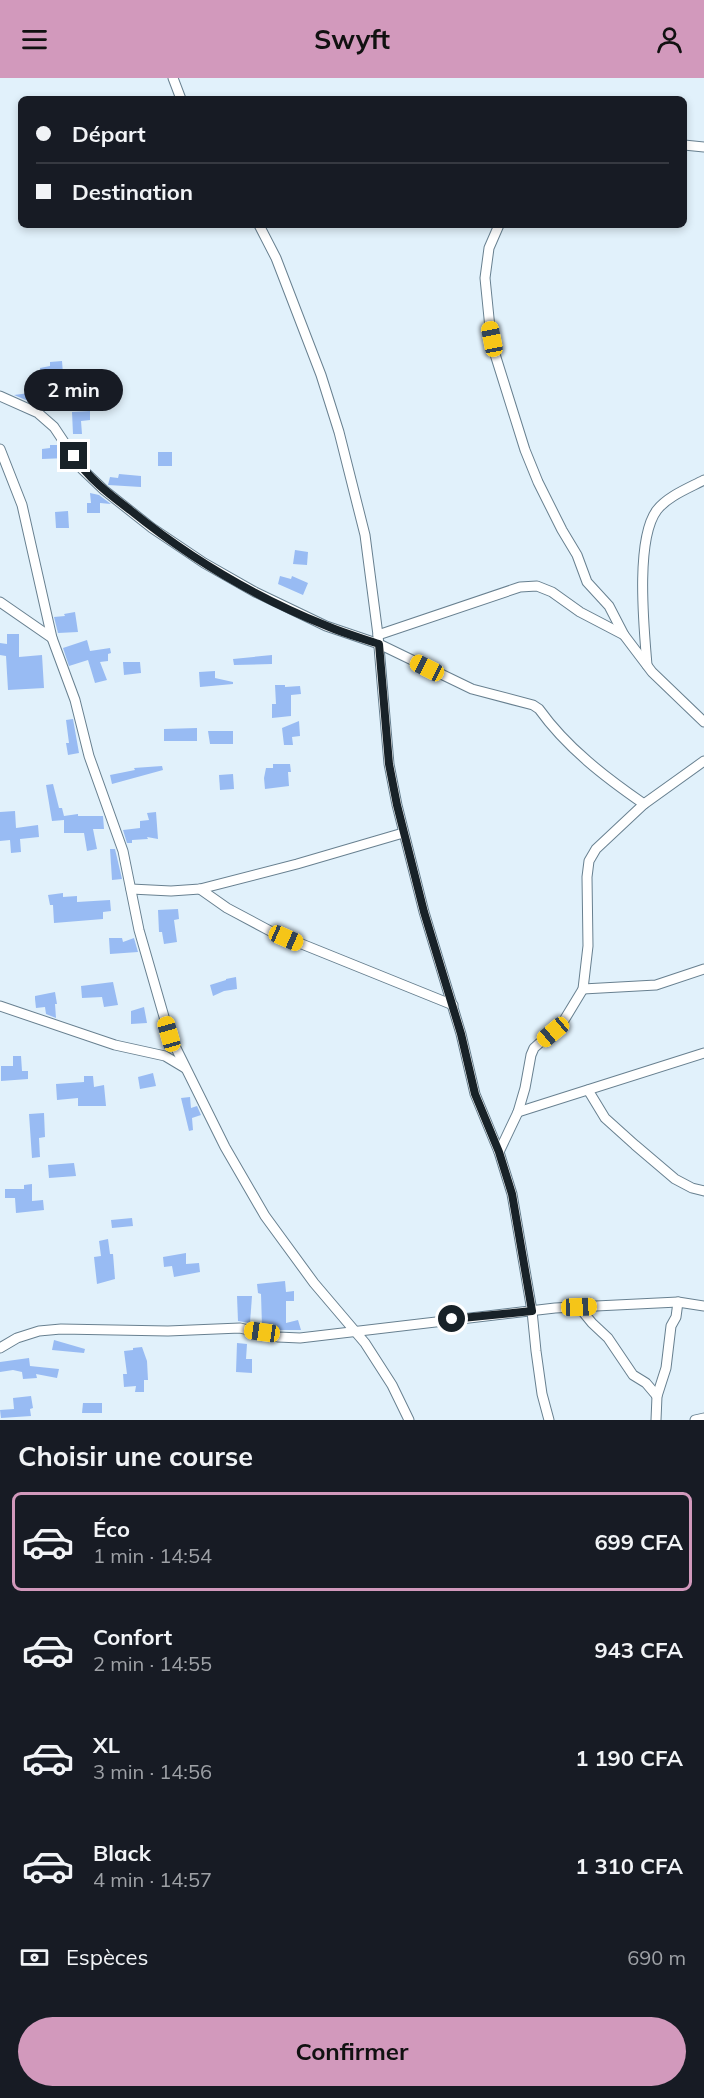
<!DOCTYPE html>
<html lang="fr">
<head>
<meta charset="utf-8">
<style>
	body { margin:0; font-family:Mulish,sans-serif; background:#20242c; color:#f1f3f6; height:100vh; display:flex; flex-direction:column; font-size:22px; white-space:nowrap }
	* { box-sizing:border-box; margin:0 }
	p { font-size:20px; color:#9ea1a6 }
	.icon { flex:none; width:33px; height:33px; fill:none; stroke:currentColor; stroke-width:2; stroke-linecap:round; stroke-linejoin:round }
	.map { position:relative; height:1342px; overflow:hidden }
	.side { display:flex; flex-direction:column; background:#171b24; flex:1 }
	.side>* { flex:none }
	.hud { position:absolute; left:18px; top:18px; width:669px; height:132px; border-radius:9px; box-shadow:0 3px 9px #0003; display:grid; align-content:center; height:132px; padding:0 18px; background:#171b24 }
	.end { position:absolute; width:27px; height:27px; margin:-14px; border:8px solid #182228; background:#fff; box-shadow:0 0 0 3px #fff }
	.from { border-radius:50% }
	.bubble { position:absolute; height:42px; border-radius:21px; background:#171b24; box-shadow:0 3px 9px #0003; font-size:20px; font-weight:700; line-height:42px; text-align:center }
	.car { position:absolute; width:18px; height:36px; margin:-18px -9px; border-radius:8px; box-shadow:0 0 4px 2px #0007; background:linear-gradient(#f5c518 24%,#345 0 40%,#f5c518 0 76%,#345 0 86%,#f5c518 0) }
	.hud b { display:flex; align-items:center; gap:21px; height:57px; font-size:22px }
	.hud b+b { border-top:2px solid #363941 }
	.hud i { width:15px; height:15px; background:#f1f3f6 }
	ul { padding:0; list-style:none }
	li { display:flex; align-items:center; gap:18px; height:99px; margin:0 12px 9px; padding:0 6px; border:3px solid transparent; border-radius:9px }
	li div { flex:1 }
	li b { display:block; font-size:22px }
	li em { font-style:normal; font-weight:700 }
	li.on { border-color:#d299bc }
	li>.icon { width:54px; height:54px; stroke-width:1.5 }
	h2 { padding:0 18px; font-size:27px; line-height:72px }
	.pay { display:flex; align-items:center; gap:15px; height:66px; padding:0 18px; font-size:22px }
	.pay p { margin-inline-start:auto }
	.primary-button { display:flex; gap:12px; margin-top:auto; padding:12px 18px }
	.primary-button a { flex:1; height:69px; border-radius:36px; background:#d299bc; color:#111; font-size:24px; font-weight:700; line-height:69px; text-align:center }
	header { display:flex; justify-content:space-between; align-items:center; height:78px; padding:0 18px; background:#d299bc; color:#111; font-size:27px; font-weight:700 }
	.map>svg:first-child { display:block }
	.building { fill:#98bbf3 }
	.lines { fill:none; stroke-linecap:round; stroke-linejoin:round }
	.minor-casing { stroke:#688090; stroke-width:11 }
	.minor { stroke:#fff; stroke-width:9 }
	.route { stroke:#182228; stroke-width:8 }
</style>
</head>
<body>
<header><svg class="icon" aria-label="menu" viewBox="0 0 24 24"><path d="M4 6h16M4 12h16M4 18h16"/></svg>Swyft<svg class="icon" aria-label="person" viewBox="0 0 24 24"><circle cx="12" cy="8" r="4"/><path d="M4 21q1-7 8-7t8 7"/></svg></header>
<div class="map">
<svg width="704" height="1342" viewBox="0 0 704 1342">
	<rect width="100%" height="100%" fill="#e1f1fb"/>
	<g class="building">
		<path d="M62 283 63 296 41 298 40 290 50 288V284Z"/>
		<path d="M52 312 53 318 37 321 38 325H33L14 317Z"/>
		<path d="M90 333V342L81 343 82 356H73L72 334Z"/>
		<path d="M50 367H58L67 380 42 381V371L50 370Z"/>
		<rect x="158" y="374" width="14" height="14"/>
		<path d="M119 396 141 398V409L108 407 110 399 118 400Z"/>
		<path d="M90 415 99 417 111 426 100 425V435H87V425H91Z"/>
		<path d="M68 433 69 450H56L55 434Z"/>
		<path d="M295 472 308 474 307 487 293 486Z"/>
		<path d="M280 498 291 501 292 498 308 505 303 517 278 506Z"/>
		<path d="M75 534 78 554 58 555 54 539 65 538 64 536Z"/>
		<path d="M7 556H19V579L42 577 44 610 8 612 6 578 0 577V565L7 566Z"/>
		<path d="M87 562 90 573 110 570 111 575 108 576V583L100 584 107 602 95 605 88 582 69 588 63 570Z"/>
		<path d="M272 577V586L234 587 233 581Z"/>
		<path d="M123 584H140L141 595 124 597Z"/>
		<path d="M215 593V600L233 604V606L200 609 199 594Z"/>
		<path d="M275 607H285V609L300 608 301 616 291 617V638L272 640V626H276Z"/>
		<path d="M73 641 79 675 68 677 66 665H69L66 642Z"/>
		<path d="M299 643 300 658 292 659 293 667H284L282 650Z"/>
		<path d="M197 650V663H164V651Z"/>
		<path d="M208 653H233V666H210Z"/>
		<path d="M273 686H290L291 694H288L289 708 265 711 264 700 266 690H273Z"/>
		<path d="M162 688 163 692 112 706 110 697 135 692 134 690Z"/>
		<path d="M233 696 234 711 220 712 219 697Z"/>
		<path d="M53 706 59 730H62L64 738 78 736V738H103L104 751H93L97 771 87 773 84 755H64V742L52 743 46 707Z"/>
		<path d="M15 733 16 750 38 747 39 759 20 761 21 774 11 775 10 762 0 763V734Z"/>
		<path d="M156 734 158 761 147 759 148 761 132 762V765H127L123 752 140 750V743L149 742 147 735Z"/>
		<path d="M110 771H115L122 801 112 802Z"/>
		<path d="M63 815V819L77 818V824L110 822 111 833 103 834V841L54 845 53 827H50L48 817Z"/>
		<path d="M178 831 179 841 174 842 177 864 164 866 162 854H159L158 832Z"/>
		<path d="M109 860H122L123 864 134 860 138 874 110 876Z"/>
		<path d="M236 899 237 911 224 913 213 918 210 907 226 902V901Z"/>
		<path d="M113 904 118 927 104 929 102 919 82 920 81 908Z"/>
		<path d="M55 914 57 926H55L56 940 46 936 45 929 36 930 35 921V918Z"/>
		<path d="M144 929 147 945 131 946V933Z"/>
		<path d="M13 978H21L22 993H28V1001L1 1003V988H13Z"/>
		<path d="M153 995 156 1008 140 1011 138 999Z"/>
		<path d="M84 998H93L94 1009 104 1007 106 1028H78V1020L57 1022 56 1006 84 1004Z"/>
		<path d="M190 1019 191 1030 197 1028 201 1037 192 1040 193 1052 189 1053 181 1020Z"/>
		<path d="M44 1035 45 1059 39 1060 40 1079 32 1080 29 1036Z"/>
		<path d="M74 1085 76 1098 49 1100 48 1087Z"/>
		<path d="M32 1106V1123L43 1122 44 1132 16 1135 15 1120H5V1111H24V1107Z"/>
		<path d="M132 1140 133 1148 112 1150 111 1142Z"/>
		<path d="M108 1161 110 1176H113L115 1201 97 1206 94 1179 101 1178 99 1163Z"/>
		<path d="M186 1175V1186L199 1185 200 1194 174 1199 172 1188 164 1189 163 1179Z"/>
		<path d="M285 1203 286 1214 294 1213V1223H286V1245L298 1242 301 1252H279L262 1248 261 1216 258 1215 257 1206Z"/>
		<path d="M237 1218H252L250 1245 238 1243Z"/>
		<path d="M54 1262 85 1271 84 1275 52 1272Z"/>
		<path d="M237 1265 247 1266 246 1281H252V1295L236 1294Z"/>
		<path d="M142 1269 147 1283 148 1302H144V1314H135L136 1308 124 1309 123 1296H127L124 1273 133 1272V1270Z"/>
		<path d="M29 1280 30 1288 59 1291 57 1300 36 1296 37 1300 23 1301 22 1294 13 1292 0 1294V1284Z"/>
		<path d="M31 1318 33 1330 30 1331 31 1338 1 1340 0 1332 14 1331 13 1320Z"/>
		<path d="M83 1325H102V1335H82Z"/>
	</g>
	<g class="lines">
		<g class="minor-casing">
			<g id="minor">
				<path d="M173 0 181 21"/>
				<path d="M684 67 704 69"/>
				<path d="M259 147 276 180 321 297 339 354 365 457 378 557 389 686 397 727 424 834 461 956 475 1016 499 1074 512 1116 532 1233 536 1273 542 1316 549 1342"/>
				<path d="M499 147 489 170 485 200 490 250 494 273 525 372 538 404 562 452 577 477 587 504 609 528 624 557"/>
				<path d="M0 318 38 335 54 349 82 391 104 412 152 450 204 485 255 514 326 548 379 566 472 611 533 627 539 631C567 670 605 699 644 726"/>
				<path d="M0 371 22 427 52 560 75 622 89 678 123 773 139 852 169 956 225 1069 265 1138 314 1205 365 1265 392 1307 409 1342"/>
				<path d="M0 524 52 560"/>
				<path d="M378 557 520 509 537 508 552 514 580 534 624 557 652 594 704 644"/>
				<path d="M647 587C644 550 635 461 657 432 668 418 689 410 704 402"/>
				<path d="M131 811 171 813 200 811 297 786 403 755"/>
				<path d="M200 811 227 830 272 854 453 927"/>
				<path d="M583 911 656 907 704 891"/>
				<path d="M0 928 115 967 165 978 185 990"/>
				<path d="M588 1012 605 1040 635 1067 675 1101 692 1110 704 1113"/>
				<path d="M518 1034 704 975"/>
				<path d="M499 1074 518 1034 525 1010 531 977 534 970 563 944 583 911 588 868 587 799 589 783 596 771 644 726 704 683"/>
				<path d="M579 1229 592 1245 608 1260 633 1297 646 1305 657 1318"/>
				<path d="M0 1270 17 1260 39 1253 61 1251 168 1253 240 1250 278 1259 300 1260 555 1230 678 1224 704 1228"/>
				<path d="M656 1342 657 1318 666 1290 671 1248 676 1239 678 1224"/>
				<path d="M695 1342 704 1340"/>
			</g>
		</g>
		<use href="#minor" class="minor"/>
	</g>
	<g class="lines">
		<path class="route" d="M74 378C88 400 109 416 130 432 188 479 257 520 327 548 343 555 361 560 379 566L389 686 397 727 424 834 461 956 475 1016 499 1074 512 1116 532 1233 452 1241"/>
	</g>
</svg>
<i class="end from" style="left:452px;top:1241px"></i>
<i class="end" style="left:74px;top:378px"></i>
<div class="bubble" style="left:24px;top:291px;width:99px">2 min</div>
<i class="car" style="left:492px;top:261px;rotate:349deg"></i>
<i class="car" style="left:427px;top:590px;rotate:297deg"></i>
<i class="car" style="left:286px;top:860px;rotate:114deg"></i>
<i class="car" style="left:553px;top:954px;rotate:230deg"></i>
<i class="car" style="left:169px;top:956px;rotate:344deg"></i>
<i class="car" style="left:579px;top:1229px;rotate:88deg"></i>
<i class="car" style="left:262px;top:1254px;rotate:278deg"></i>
<div class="hud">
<b><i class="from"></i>Départ</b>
<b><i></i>Destination</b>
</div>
</div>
<section class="side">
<h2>Choisir une course</h2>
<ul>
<li class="on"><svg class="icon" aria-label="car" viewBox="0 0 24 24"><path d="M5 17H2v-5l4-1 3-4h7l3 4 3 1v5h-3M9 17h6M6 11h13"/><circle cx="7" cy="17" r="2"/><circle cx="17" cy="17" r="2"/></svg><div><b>Éco</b><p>1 min · 14:54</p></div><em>699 CFA</em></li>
<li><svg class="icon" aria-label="car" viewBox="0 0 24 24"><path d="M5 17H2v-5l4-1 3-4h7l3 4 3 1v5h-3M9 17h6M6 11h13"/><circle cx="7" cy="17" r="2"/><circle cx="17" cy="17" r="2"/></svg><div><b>Confort</b><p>2 min · 14:55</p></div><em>943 CFA</em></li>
<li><svg class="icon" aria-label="car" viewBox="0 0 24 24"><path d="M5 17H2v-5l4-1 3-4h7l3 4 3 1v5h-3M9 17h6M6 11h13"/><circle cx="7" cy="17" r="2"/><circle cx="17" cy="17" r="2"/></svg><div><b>XL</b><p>3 min · 14:56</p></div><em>1 190 CFA</em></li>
<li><svg class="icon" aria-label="car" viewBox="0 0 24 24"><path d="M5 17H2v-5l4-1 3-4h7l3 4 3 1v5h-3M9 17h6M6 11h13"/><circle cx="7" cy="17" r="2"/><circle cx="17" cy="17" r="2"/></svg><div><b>Black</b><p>4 min · 14:57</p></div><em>1 310 CFA</em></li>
</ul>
<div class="pay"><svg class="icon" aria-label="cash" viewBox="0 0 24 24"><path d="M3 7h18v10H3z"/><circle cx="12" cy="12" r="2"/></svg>Espèces<p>690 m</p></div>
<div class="primary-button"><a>Confirmer</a></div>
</section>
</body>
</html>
